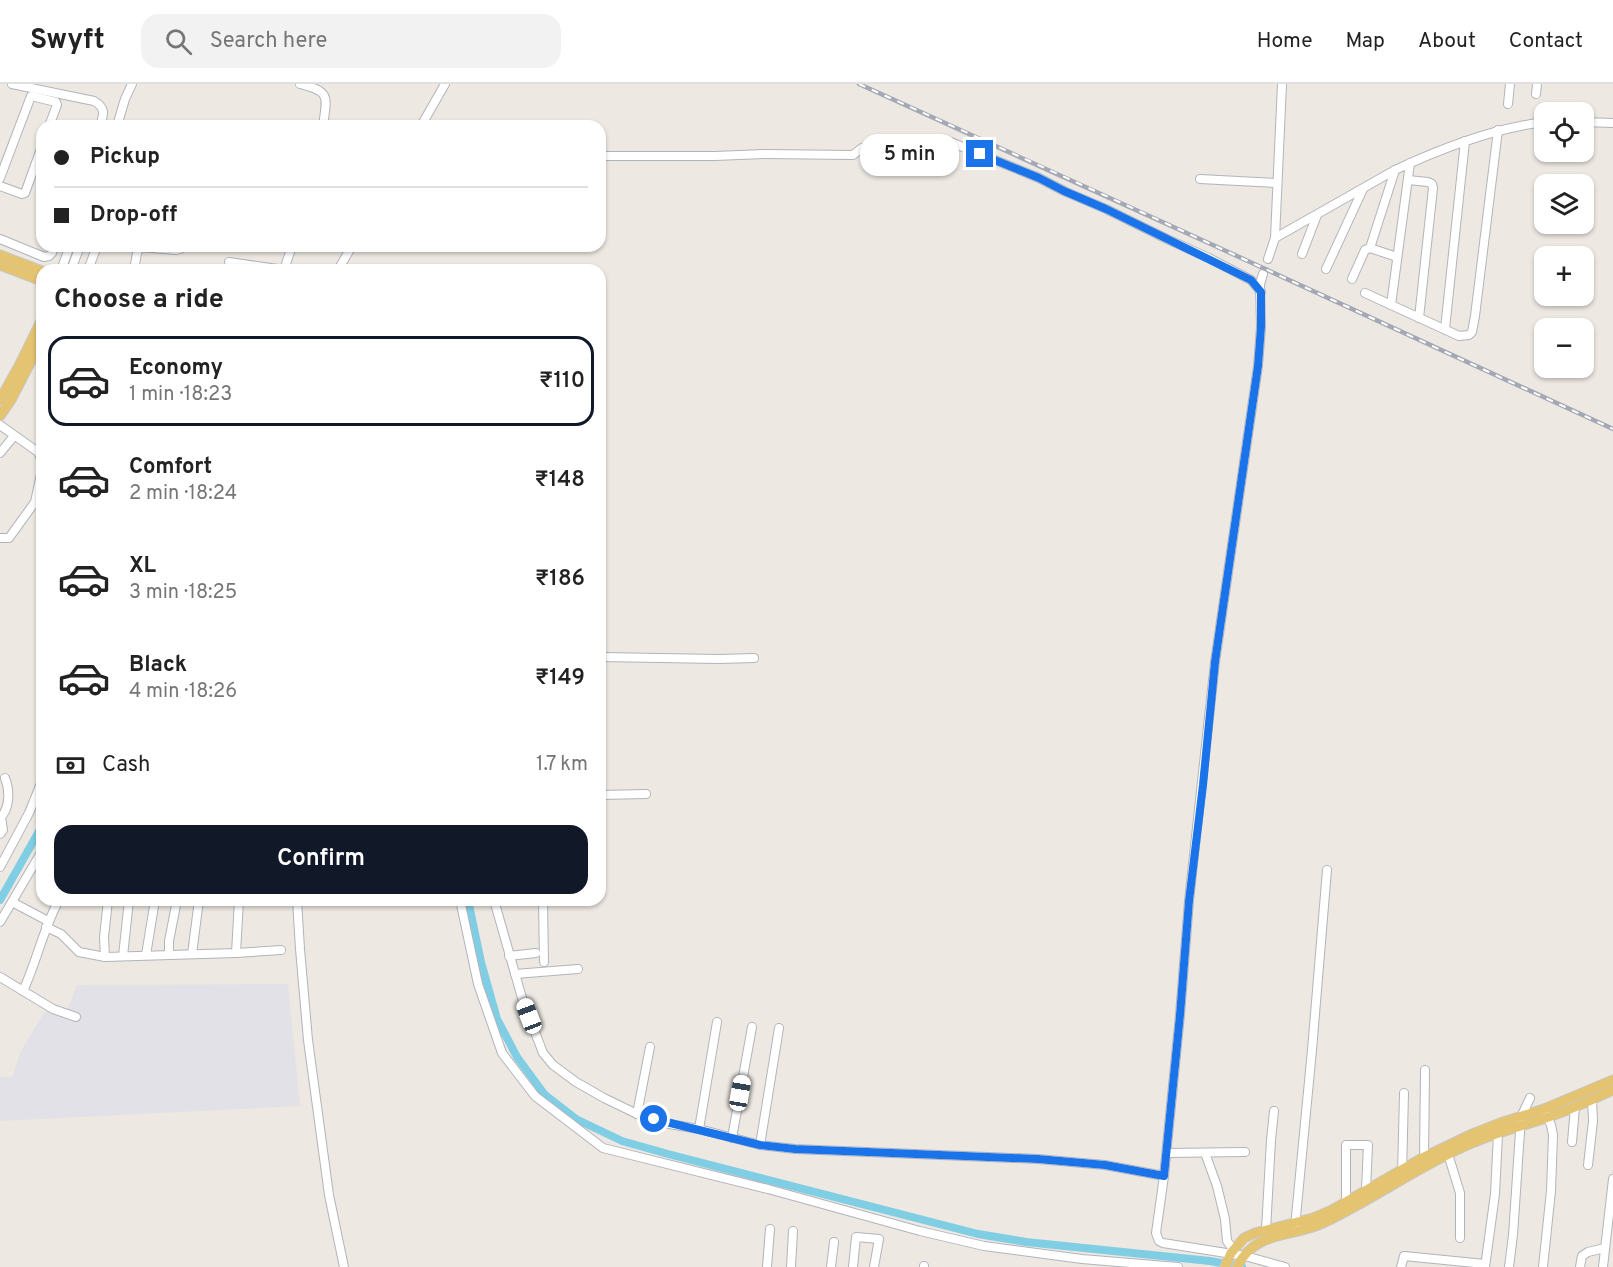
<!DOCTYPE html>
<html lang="en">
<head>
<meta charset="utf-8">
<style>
	body { margin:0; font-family:Overpass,sans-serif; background:#f2f2f2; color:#222; height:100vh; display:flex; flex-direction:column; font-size:22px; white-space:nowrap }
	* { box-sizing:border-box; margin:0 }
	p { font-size:20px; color:#767676 }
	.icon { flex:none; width:33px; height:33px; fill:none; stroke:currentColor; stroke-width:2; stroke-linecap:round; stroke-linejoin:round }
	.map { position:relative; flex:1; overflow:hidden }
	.side { position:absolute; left:36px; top:180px; width:570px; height:642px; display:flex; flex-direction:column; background:#fff; border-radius:18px; box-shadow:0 2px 4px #0004 }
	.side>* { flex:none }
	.guide { position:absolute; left:36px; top:36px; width:570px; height:132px; border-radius:18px; box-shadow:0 2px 4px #0004; display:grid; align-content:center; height:132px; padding:0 18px; background:#fff }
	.tools { position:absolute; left:1534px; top:18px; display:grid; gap:12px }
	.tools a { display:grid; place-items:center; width:60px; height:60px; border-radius:12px; background:#fff; box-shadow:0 2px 4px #0004; font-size:30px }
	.end { position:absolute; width:27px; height:27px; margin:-14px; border:8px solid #1a73e8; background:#fff; box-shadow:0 0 0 3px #fff }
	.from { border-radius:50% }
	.bubble { position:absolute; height:42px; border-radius:18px; background:#fff; box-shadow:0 2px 4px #0004; font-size:20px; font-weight:600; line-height:42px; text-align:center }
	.car { position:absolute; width:18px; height:36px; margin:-18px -9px; border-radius:8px; box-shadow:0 0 4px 2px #0007; background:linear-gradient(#fff 24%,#345 0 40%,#fff 0 76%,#345 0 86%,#fff 0) }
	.guide b { display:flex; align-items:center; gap:21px; height:57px; font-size:22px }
	.guide b+b { border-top:2px solid #e0e0e0 }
	.guide i { width:15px; height:15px; background:#222 }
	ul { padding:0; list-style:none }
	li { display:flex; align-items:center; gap:18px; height:90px; margin:0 12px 9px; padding:0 6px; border:3px solid transparent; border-radius:18px }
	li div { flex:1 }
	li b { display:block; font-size:22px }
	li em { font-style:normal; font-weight:600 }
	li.current { border-color:#111827 }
	li>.icon { width:54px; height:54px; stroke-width:1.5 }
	h2 { padding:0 18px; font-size:27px; line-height:72px }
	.pay { display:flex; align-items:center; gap:15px; height:66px; padding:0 18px; font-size:22px }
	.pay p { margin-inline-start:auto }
	.primary-button { display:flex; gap:12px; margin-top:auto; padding:12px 18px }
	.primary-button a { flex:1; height:69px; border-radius:18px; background:#111827; color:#fff; font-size:24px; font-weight:600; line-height:69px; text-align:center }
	header { display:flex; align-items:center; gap:36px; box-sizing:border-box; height:84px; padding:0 30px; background:#fff; border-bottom:2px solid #e0e0e0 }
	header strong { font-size:28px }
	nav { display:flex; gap:33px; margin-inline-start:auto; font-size:21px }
	.search { width:420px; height:54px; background:#f2f2f2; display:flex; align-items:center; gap:15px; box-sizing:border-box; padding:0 21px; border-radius:18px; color:#767676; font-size:22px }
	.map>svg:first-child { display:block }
	.industrial { fill:#e2e1e7 }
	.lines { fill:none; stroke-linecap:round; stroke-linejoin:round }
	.canal { stroke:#80cee4; stroke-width:8 }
	.minor-tunnel { stroke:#c7c3be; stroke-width:8; stroke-dasharray:8 4; stroke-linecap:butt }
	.minor-casing { stroke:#b2b4bc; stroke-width:10 }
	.major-casing { stroke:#c8c8c8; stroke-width:11 }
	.minor { stroke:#fff; stroke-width:8 }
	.major { stroke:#e4c470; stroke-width:9 }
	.rail-casing { stroke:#a4a8b5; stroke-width:4.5 }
	.rail { stroke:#fff; stroke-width:2; stroke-dasharray:7; stroke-linecap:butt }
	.route { stroke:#1a73e8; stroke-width:8 }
</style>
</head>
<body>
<header>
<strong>Swyft</strong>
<div class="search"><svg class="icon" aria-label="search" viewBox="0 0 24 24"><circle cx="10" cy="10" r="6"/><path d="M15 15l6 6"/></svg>Search here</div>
<nav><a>Home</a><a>Map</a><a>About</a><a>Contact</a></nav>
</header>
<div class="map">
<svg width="1613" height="1183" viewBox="0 0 1613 1183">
	<rect width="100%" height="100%" fill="#ede8e2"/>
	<path class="industrial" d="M288 900 300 1022 0 1037V993H12L21 967 45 927 64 934 77 901Z"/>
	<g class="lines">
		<g class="canal">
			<path d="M0 816 42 742"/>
			<path d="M468 816 481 878 497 935 517 973 545 1011 576 1035 622 1057 668 1070 978 1150 1026 1158 1210 1177 1242 1183"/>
		</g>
		<path class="minor-tunnel" d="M1263 190 1268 175"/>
		<g class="minor-casing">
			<g id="minor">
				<path d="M12 0 94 17C106 24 104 30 100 42"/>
				<path d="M300 0C331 8 327 12 323 42"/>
				<path d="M1536 10 1537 0"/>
				<path d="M1508 20 1510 0"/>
				<path d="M1584 38 1613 39"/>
				<path d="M117 42 125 15 132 0"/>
				<path d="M421 42 445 0"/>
				<path d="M600 72H715L764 70 853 71 862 64 875 61 907 65 930 57 943 55 1039 94 1064 107 1106 125 1167 155 1209 174 1251 196 1261 208"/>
				<path d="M0 94 31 12 56 18 57 21 49 42"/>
				<path d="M1200 95 1277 99"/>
				<path d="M1408 96 1428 98 1432 100 1433 104 1419 234"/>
				<path d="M0 102 22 110 25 109 42 62"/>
				<path d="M1275 154 1395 86C1442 64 1493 44 1545 38"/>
				<path d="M0 155 44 173 49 172 52 169 54 162"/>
				<path d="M1370 164 1397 173"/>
				<path d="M1302 170 1317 131"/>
				<path d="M1268 175 1275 154 1282 0"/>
				<path d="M229 178 284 186"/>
				<path d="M1326 185 1363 105"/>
				<path d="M61 186 70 162"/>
				<path d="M71 186 80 162"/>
				<path d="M88 186 97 162"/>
				<path d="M134 186 137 169 140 163 176 166 180 165 184 162"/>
				<path d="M284 186 292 162"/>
				<path d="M338 186 352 162"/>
				<path d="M1263 190 1260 200 1261 243 1258 282 1215 578 1189 817 1180 931 1164 1092 1156 1149 1159 1157 1163 1159 1245 1172 1285 1183"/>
				<path d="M1352 195 1365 166 1370 164 1395 86"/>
				<path d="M1365 209 1459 252 1469 251 1472 248 1475 232 1498 46"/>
				<path d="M1391 221 1410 79"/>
				<path d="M1445 245 1465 57"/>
				<path d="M0 341 38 368 42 377"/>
				<path d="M0 369 14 352"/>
				<path d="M0 454H9L35 418 42 385"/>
				<path d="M600 573 719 575 754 574"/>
				<path d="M600 711 646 710"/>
				<path d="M0 734C10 725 10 706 5 694"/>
				<path d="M0 750 3 746 1 733"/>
				<path d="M0 783 29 729 42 697"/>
				<path d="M297 816 300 865 308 956 329 1111 344 1183"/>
				<path d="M460 816 478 900 502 969 535 1012 603 1064 768 1105 920 1147 984 1162 1082 1175 1178 1183"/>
				<path d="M494 816 522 914 543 969 553 981 576 998 604 1014 637 1030 669 1040 699 1045 760 1061 795 1065 1038 1075 1105 1081 1164 1092"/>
				<path d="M543 816 544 878"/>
				<path d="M12 818 48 837"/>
				<path d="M0 838 42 767"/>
				<path d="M46 843 61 850 79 868 105 873 236 869 281 866"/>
				<path d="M236 869 239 816"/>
				<path d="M192 870 199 816"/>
				<path d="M146 871 155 816"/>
				<path d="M169 871V857L177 816"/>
				<path d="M123 872 129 816"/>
				<path d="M509 872 536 869"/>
				<path d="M105 873 104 853 108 816"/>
				<path d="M515 890 578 885"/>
				<path d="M0 893 53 925 76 933"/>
				<path d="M23 907C37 877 43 845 59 816"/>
				<path d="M1425 986 1424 1073 1426 1078"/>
				<path d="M637 1030 650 963"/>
				<path d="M699 1045 717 938"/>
				<path d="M732 1054 752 943"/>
				<path d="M1572 1058 1575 1023"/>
				<path d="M760 1061 779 944"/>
				<path d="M1167 1069 1245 1068"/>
				<path d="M1205 1069 1217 1102 1225 1135 1227 1157 1233 1165"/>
				<path d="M1448 1070 1460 1109V1154"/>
				<path d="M1588 1081 1593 1037 1592 1016"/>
				<path d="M1402 1091 1404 1009"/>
				<path d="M1346 1118V1061H1368L1366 1106"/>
				<path d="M1295 1143 1312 966 1327 786"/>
				<path d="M1266 1146 1271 1056 1274 1027"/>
				<path d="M767 1183 770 1145"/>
				<path d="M791 1183 793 1147"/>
				<path d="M831 1183 834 1158"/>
				<path d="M853 1183 856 1153 879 1155 874 1183"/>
				<path d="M924 1183V1182"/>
				<path d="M1401 1183 1404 1172 1485 1180"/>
				<path d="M1485 1183 1495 1110 1498 1050"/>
				<path d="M1509 1183 1513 1151 1521 1033 1530 1014"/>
				<path d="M1543 1183 1551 1107 1553 1051 1551 1041 1546 1030"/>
				<path d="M1580 1183 1582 1172 1588 1168 1605 1164"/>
				<path d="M1603 1183 1613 1095"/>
			</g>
		</g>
		<g class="major-casing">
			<g id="major">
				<path d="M0 171 42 187"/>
				<path d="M0 181 42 197"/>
				<path d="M0 316 20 280 42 235"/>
				<path d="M0 332 11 316 42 256"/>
				<path d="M1225 1183 1231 1169 1244 1154 1255 1149 1313 1134 1332 1126 1424 1073 1472 1050 1500 1039 1544 1025 1613 996"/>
				<path d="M1237 1183C1255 1146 1291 1154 1323 1139 1374 1115 1420 1081 1472 1059 1499 1047 1527 1041 1554 1031 1574 1024 1594 1015 1613 1006"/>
			</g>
		</g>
		<use href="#minor" class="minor"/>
		<use href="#major" class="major"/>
		<g class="rail-casing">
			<path id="rail" d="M859 0C1111 113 1362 230 1613 345"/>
		</g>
		<use href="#rail" class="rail"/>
	</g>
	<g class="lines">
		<path class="route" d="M654 1035 760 1061 795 1065 1038 1075 1105 1081 1164 1092 1180 931 1189 817 1203 701 1215 578 1258 282 1261 243V208L1251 196 1106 125 1064 107 1039 94 980 70"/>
	</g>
</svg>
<div class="tools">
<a><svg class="icon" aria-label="locate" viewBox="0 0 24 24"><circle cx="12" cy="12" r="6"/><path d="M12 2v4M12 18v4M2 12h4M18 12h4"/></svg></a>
<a><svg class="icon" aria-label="layers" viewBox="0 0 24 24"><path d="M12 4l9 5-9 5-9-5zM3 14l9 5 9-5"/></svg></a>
<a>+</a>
<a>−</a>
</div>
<i class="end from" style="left:654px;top:1035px"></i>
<i class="end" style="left:980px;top:70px"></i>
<div class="bubble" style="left:860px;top:50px;width:99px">5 min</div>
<i class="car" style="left:529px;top:932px;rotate:339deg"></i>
<i class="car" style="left:740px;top:1009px;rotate:10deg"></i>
<div class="guide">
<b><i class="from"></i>Pickup</b>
<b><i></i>Drop-off</b>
</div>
<section class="side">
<h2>Choose a ride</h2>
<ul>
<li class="current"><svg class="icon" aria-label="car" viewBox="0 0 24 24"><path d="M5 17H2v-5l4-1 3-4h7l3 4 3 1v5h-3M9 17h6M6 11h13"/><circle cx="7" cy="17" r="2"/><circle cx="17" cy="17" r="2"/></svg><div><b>Economy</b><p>1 min · 18:23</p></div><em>₹110</em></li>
<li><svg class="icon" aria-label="car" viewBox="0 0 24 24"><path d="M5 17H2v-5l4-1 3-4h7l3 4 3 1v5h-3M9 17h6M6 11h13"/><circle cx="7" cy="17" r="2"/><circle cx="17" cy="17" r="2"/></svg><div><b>Comfort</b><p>2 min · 18:24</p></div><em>₹148</em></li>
<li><svg class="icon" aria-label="car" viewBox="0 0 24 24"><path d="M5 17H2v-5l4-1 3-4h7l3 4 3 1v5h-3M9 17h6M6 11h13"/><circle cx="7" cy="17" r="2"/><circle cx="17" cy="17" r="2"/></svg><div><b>XL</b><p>3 min · 18:25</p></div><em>₹186</em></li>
<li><svg class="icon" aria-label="car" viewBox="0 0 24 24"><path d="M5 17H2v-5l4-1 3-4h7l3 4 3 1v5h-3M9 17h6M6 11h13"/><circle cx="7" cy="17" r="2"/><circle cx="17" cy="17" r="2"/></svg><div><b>Black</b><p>4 min · 18:26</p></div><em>₹149</em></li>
</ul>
<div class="pay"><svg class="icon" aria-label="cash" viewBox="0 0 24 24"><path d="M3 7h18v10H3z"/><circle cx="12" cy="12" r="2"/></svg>Cash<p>1.7 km</p></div>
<div class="primary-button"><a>Confirm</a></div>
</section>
</div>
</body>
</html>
